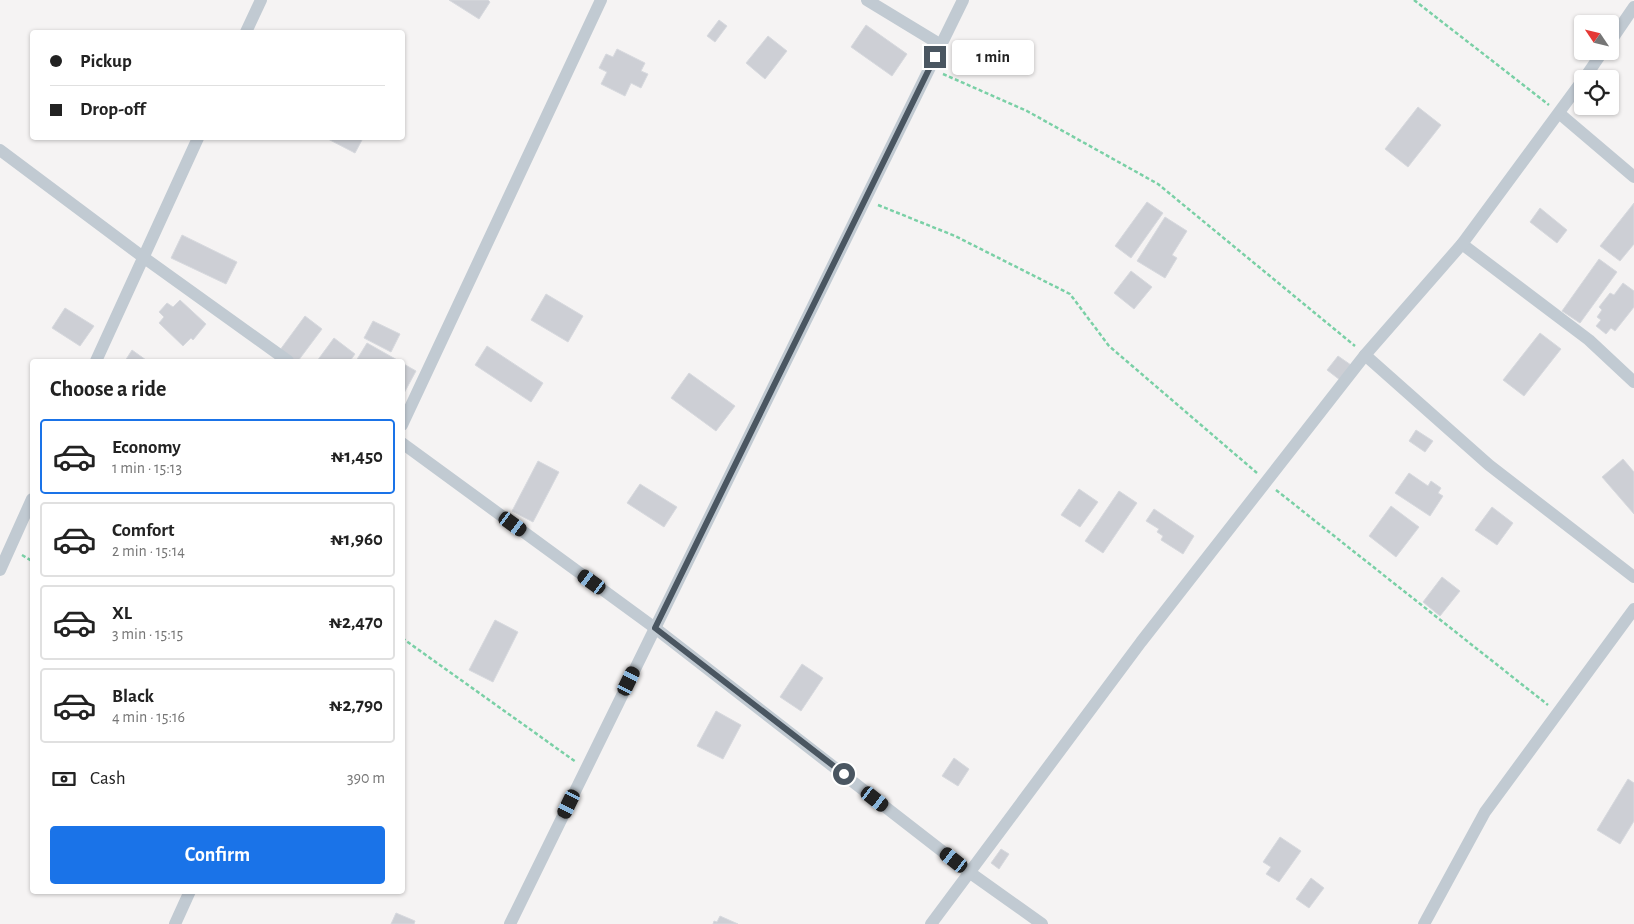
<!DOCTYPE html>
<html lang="en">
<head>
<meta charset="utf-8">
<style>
	body { margin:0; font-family:"Alegreya Sans",sans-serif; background:#f2f2f2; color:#222; height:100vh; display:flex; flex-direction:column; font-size:19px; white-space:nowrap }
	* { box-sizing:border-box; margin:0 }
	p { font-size:16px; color:#767676 }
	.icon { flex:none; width:28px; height:28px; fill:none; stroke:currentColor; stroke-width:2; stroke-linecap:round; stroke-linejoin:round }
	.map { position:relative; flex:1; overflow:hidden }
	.panel { position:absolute; left:30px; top:359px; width:375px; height:535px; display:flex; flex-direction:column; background:#fff; border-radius:5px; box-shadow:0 1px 4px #0004 }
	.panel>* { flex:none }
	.hud { position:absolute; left:30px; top:30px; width:375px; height:110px; border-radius:5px; box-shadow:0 1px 4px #0004; display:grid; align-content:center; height:110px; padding:0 20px; background:#fff }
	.needle { width:32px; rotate:305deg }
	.controls { position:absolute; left:1574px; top:15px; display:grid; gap:10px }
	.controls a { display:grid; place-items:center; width:45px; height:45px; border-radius:5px; background:#fff; box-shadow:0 1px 4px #0004; font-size:25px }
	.end { position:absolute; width:22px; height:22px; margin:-11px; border:6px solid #4a5661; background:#fff; box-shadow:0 0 0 2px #fff }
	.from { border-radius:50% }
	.bubble { position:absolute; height:35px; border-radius:5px; background:#fff; box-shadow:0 1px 4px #0004; font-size:16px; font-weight:700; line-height:35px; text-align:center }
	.car { position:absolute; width:15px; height:30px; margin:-15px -8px; border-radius:6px; box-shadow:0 0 4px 1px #0007; background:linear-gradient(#222 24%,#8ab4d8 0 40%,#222 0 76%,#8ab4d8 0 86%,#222 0) }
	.hud b { display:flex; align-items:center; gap:18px; height:48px; font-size:19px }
	.hud b+b { border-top:1px solid #e0e0e0 }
	.hud i { width:12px; height:12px; background:#222 }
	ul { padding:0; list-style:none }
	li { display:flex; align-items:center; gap:15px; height:75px; margin:0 10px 8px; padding:0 10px; border:2px solid #e0e0e0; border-radius:5px }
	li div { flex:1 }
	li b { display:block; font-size:19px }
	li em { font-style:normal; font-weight:700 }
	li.active { border-color:#1a73e8 }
	li>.icon { width:45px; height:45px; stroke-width:1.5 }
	h2 { padding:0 20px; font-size:22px; line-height:60px }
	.pay { display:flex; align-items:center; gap:12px; height:55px; padding:0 20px; font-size:19px }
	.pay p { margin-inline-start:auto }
	.button { display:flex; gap:10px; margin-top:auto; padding:10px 20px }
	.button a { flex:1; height:58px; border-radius:5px; background:#1a73e8; color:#fff; font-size:20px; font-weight:700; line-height:58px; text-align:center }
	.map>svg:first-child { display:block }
	.building { fill:#cdcfd5; stroke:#d7d9de }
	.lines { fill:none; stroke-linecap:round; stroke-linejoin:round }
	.path { stroke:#7ad0a6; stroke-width:2.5; stroke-dasharray:4 2.5; stroke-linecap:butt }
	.street { stroke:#c1cad2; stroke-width:12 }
	.route { stroke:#4a5661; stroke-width:6 }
</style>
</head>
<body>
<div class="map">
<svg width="1634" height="924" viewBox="0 0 1634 924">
	<rect width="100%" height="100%" fill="#f5f3f3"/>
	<g class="building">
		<path d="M449 0H488L490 2 479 19Z"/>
		<path d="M719 20 727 26 715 42 707 36Z"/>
		<path d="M866 25 907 54 892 76 851 47Z"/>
		<path d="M768 36 787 51 765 79 746 63Z"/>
		<path d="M617 49 645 63 641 71 648 74 641 88 631 83 625 96 601 84 607 72 599 68 606 54 613 57Z"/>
		<path d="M1418 107 1441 125 1408 167 1385 149Z"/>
		<path d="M329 138H363L355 153 328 139Z"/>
		<path d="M1147 202 1163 213 1131 258 1115 246Z"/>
		<path d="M1634 203V244L1620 261 1600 246Z"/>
		<path d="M1540 208 1567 230 1557 243 1530 222Z"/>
		<path d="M1165 217 1187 231 1172 255 1177 258 1165 278 1137 261Z"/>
		<path d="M182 235 237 262 226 284 171 258Z"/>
		<path d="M1599 259 1617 272 1580 323 1562 311Z"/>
		<path d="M1131 271 1152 287 1134 309 1114 293Z"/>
		<path d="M1623 283 1634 291V307L1615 331 1611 328 1606 334 1596 326 1601 320 1597 317 1602 310 1599 307 1610 293 1614 295Z"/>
		<path d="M546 294 583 316 568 342 531 320Z"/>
		<path d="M180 300 206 324 193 340 191 338 183 346 159 323 164 317 159 312 167 303 173 307Z"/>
		<path d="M65 308 94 326 80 346 52 328Z"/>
		<path d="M305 316 322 329 298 361H295L280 350Z"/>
		<path d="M373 321 400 334 391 352 364 338Z"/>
		<path d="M1540 333 1561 349 1524 396 1503 380Z"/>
		<path d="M334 338 355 354 350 361H317Z"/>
		<path d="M367 343 399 361H356Z"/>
		<path d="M487 346 543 383 531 402 475 365Z"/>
		<path d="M132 350 146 360 145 361H125Z"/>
		<path d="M1338 356 1351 365 1340 380 1327 370Z"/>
		<path d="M402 363 416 371 403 395H402Z"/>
		<path d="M689 373 735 406 716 431 671 398Z"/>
		<path d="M1416 430 1433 441 1425 452 1409 441Z"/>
		<path d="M1623 459 1634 472V514L1602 477Z"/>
		<path d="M538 461 559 472 533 522 512 511Z"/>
		<path d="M1409 473 1428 486 1431 481 1441 488 1438 493 1443 496 1430 516 1395 493Z"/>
		<path d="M640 484 677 507 664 527 627 503Z"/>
		<path d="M1079 489 1098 502 1080 527 1061 515Z"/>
		<path d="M1119 491 1137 503 1103 553 1085 541Z"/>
		<path d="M1391 506 1419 527 1396 557 1369 536Z"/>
		<path d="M1492 507 1513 523 1497 545 1475 530Z"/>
		<path d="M1154 509 1194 536 1183 554 1161 540 1163 536 1157 532 1159 529 1146 521Z"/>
		<path d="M1442 577 1460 591 1440 616 1423 602Z"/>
		<path d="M495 620 518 632 493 682 469 670Z"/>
		<path d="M802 664 823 678 801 711 780 697Z"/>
		<path d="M716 711 741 725 723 759 697 746Z"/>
		<path d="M954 758 969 769 958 786 942 776Z"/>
		<path d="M1628 779 1634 783V821L1620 844 1597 830Z"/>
		<path d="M1280 837 1301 851 1279 882 1266 874 1271 867 1263 862Z"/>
		<path d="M1001 849 1009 854 999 869 991 863Z"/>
		<path d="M1311 878 1324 888 1309 908 1296 899Z"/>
		<path d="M396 913 415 921 414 924H391Z"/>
		<path d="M720 916 738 924H713L714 921 717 922Z"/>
	</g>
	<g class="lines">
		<g class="path">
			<path d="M1414 0 1549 105"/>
			<path d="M943 74 1027 111 1158 184 1355 346"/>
			<path d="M878 205 955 236 1070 294 1109 346 1257 473"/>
			<path d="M1276 490 1548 705"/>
			<path d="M22 555 32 561"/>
			<path d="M402 638 576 762"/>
		</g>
		<g class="street">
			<path d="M867 0 941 45"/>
			<path d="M246 32 261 0"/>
			<path d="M1610 42 1634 7"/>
			<path d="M1584 79 1603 51"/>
			<path d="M1560 114 1634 177"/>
			<path d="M0 150 143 257 288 361"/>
			<path d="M1462 244 1589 340 1634 382"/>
			<path d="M1365 355 1489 465 1634 577"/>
			<path d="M96 361 198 138"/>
			<path d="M402 425 601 0"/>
			<path d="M402 443 655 628 969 872 1042 924"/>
			<path d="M0 570 32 499"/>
			<path d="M175 924 190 891"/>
			<path d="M510 924 963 0"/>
			<path d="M931 924 1141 642 1365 355 1462 244 1582 81"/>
			<path d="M1424 924 1485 812 1634 609"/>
		</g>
	</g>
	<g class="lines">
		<path class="route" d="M844 774 655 628 935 57"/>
	</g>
</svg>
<div class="controls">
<a><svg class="needle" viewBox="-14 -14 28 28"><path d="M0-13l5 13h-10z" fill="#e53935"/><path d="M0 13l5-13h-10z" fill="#767676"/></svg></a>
<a><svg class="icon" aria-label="locate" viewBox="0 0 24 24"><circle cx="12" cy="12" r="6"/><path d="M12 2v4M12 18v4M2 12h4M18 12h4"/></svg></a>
</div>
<i class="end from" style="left:844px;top:774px"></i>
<i class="end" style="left:935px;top:57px"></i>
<div class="bubble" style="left:952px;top:40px;width:82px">1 min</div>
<i class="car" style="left:513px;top:524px;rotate:126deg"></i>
<i class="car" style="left:592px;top:582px;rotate:306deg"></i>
<i class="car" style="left:629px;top:681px;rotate:26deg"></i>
<i class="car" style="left:875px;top:799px;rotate:128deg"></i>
<i class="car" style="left:569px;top:804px;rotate:206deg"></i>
<i class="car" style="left:954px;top:860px;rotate:308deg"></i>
<div class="hud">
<b><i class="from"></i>Pickup</b>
<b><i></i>Drop-off</b>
</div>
<section class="panel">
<h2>Choose a ride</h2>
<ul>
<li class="active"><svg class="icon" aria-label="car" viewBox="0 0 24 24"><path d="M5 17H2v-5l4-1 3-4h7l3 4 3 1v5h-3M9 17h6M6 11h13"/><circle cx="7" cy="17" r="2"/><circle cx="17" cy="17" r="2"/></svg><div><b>Economy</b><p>1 min · 15:13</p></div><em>₦1,450</em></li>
<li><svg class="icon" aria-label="car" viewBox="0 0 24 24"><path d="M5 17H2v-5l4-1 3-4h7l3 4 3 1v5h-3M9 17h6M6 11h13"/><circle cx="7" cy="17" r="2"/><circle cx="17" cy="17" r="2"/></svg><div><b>Comfort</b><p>2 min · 15:14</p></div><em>₦1,960</em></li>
<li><svg class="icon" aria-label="car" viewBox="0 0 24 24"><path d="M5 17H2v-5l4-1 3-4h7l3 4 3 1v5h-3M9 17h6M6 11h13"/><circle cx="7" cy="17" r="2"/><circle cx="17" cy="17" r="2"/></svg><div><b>XL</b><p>3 min · 15:15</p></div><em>₦2,470</em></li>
<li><svg class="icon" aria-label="car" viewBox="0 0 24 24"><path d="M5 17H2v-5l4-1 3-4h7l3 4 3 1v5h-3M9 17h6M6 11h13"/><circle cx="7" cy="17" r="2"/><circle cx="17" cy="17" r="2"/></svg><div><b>Black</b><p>4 min · 15:16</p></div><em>₦2,790</em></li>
</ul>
<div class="pay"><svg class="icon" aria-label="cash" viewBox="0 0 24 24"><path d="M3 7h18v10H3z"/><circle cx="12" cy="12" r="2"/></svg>Cash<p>390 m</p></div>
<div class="button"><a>Confirm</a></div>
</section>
</div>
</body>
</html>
